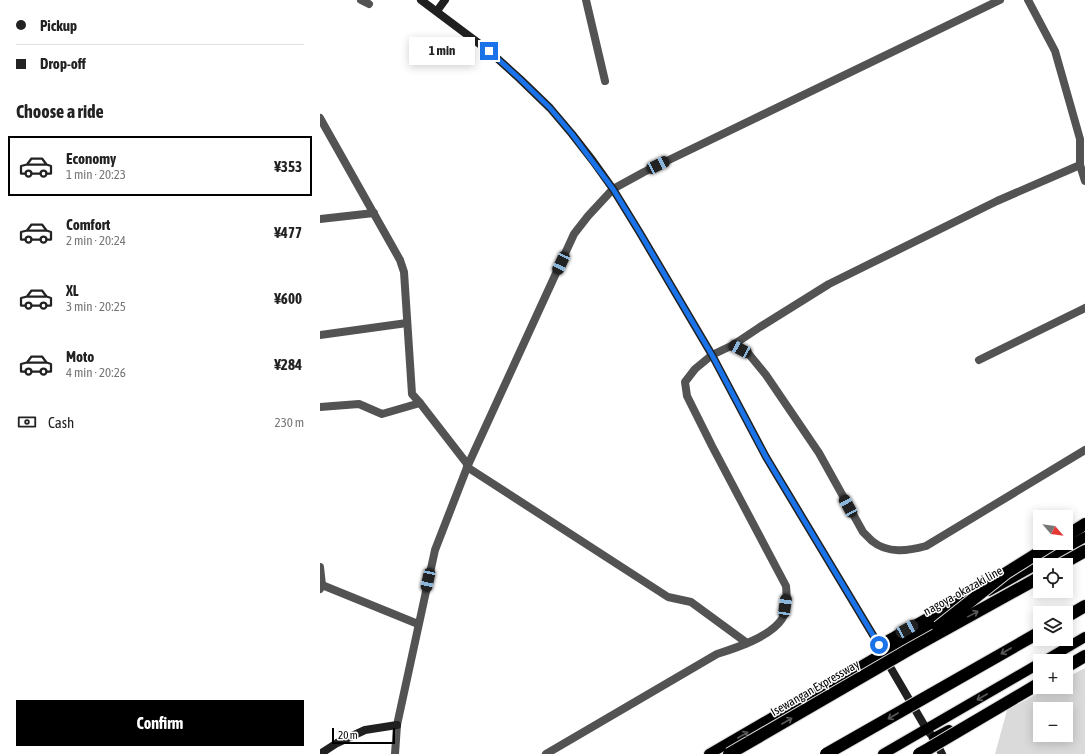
<!DOCTYPE html>
<html lang="en">
<head>
<meta charset="utf-8">
<style>
	body { margin:0; font-family:"Asap Condensed",sans-serif; background:#f6f6f6; color:#222; height:100vh; display:flex; flex-direction:column; font-size:15px; white-space:nowrap }
	* { box-sizing:border-box; margin:0 }
	p { font-size:13px; color:#767676 }
	.icon { flex:none; width:22px; height:22px; fill:none; stroke:currentColor; stroke-width:2; stroke-linecap:round; stroke-linejoin:round }
	.map { position:relative; flex:1; overflow:hidden }
	.panel { display:flex; flex-direction:column; background:#fff; width:320px }
	.panel>* { flex:none }
	.banner { display:grid; align-content:center; height:88px; padding:0 16px; background:#fff }
	.needle { width:26px; rotate:118deg }
	.controls { position:absolute; left:713px; top:510px; display:grid; gap:8px }
	.controls a { display:grid; place-items:center; width:40px; height:40px; border-radius:0px; background:#fff; box-shadow:0 2px 10px #0003; font-size:20px }
	.scale { position:absolute; left:12px; bottom:10px; width:63px; box-sizing:border-box; padding-left:4px; border:2px solid #000; border-top:0; font-size:11px; line-height:14px; white-space:nowrap; color:#000; -webkit-text-stroke:3px #fff; paint-order:stroke }
	.end { position:absolute; width:18px; height:18px; margin:-9px; border:5px solid #1a73e8; background:#fff; box-shadow:0 0 0 2px #fff }
	.from { border-radius:50% }
	.bubble { position:absolute; height:28px; border-radius:0px; background:#fff; box-shadow:0 2px 10px #0003; font-size:13px; font-weight:700; line-height:28px; text-align:center }
	.car { position:absolute; width:12px; height:24px; margin:-12px -6px; border-radius:5px; box-shadow:0 0 3px 1px #0007; background:linear-gradient(#222 24%,#8ab4d8 0 40%,#222 0 76%,#8ab4d8 0 86%,#222 0) }
	.banner b { display:flex; align-items:center; gap:14px; height:38px; font-size:15px }
	.banner b+b { border-top:1px solid #e0e0e0 }
	.banner i { width:10px; height:10px; background:#222 }
	ul { padding:0; list-style:none }
	li { display:flex; align-items:center; gap:12px; height:60px; margin:0 8px 6px; padding:0 8px; border:2px solid transparent; border-radius:0px }
	li div { flex:1 }
	li b { display:block; font-size:15px }
	li em { font-style:normal; font-weight:700 }
	li.active { border-color:#000 }
	li>.icon { width:36px; height:36px; stroke-width:1.5 }
	h2 { padding:0 16px; font-size:18px; line-height:48px }
	.pay { display:flex; align-items:center; gap:10px; height:44px; padding:0 16px; font-size:15px }
	.pay p { margin-inline-start:auto }
	.button { display:flex; gap:8px; margin-top:auto; padding:8px 16px }
	.button a { flex:1; height:46px; border-radius:0px; background:#000; color:#fff; font-size:16px; font-weight:700; line-height:46px; text-align:center }
	main { display:flex; flex:1; min-height:0 }
	.map>svg:first-child { display:block }
	.green { fill:#dadada; fill-rule:evenodd }
	.lines { fill:none; stroke-linecap:round; stroke-linejoin:round }
	.primary-casing { stroke:#dbdbdb; stroke-width:12 }
	.highway-casing { stroke:#dbdbdb; stroke-width:14 }
	.street { stroke:#535353; stroke-width:8 }
	.secondary { stroke:#202020; stroke-width:8 }
	.primary { stroke:#000; stroke-width:10 }
	.highway { stroke:#000; stroke-width:12 }
	.highway-bridge-casing { stroke:#dbdbdb; stroke-width:14; stroke-linecap:butt }
	.highway-bridge { stroke:#000; stroke-width:12 }
	.oneway { stroke:#595959 }
	.route { stroke:#1a73e8; stroke-width:5 }
	.labels { text-anchor:middle; stroke-width:3; stroke-linejoin:round; paint-order:stroke }
	.street-label { font-size:12px; fill:#000; stroke:#fff }
</style>
</head>
<body>
<main>
<section class="panel">
<div class="banner">
<b><i class="from"></i>Pickup</b>
<b><i></i>Drop-off</b>
</div>
<h2>Choose a ride</h2>
<ul>
<li class="active"><svg class="icon" aria-label="car" viewBox="0 0 24 24"><path d="M5 17H2v-5l4-1 3-4h7l3 4 3 1v5h-3M9 17h6M6 11h13"/><circle cx="7" cy="17" r="2"/><circle cx="17" cy="17" r="2"/></svg><div><b>Economy</b><p>1 min · 20:23</p></div><em>¥353</em></li>
<li><svg class="icon" aria-label="car" viewBox="0 0 24 24"><path d="M5 17H2v-5l4-1 3-4h7l3 4 3 1v5h-3M9 17h6M6 11h13"/><circle cx="7" cy="17" r="2"/><circle cx="17" cy="17" r="2"/></svg><div><b>Comfort</b><p>2 min · 20:24</p></div><em>¥477</em></li>
<li><svg class="icon" aria-label="car" viewBox="0 0 24 24"><path d="M5 17H2v-5l4-1 3-4h7l3 4 3 1v5h-3M9 17h6M6 11h13"/><circle cx="7" cy="17" r="2"/><circle cx="17" cy="17" r="2"/></svg><div><b>XL</b><p>3 min · 20:25</p></div><em>¥600</em></li>
<li><svg class="icon" aria-label="car" viewBox="0 0 24 24"><path d="M5 17H2v-5l4-1 3-4h7l3 4 3 1v5h-3M9 17h6M6 11h13"/><circle cx="7" cy="17" r="2"/><circle cx="17" cy="17" r="2"/></svg><div><b>Moto</b><p>4 min · 20:26</p></div><em>¥284</em></li>
</ul>
<div class="pay"><svg class="icon" aria-label="cash" viewBox="0 0 24 24"><path d="M3 7h18v10H3z"/><circle cx="12" cy="12" r="2"/></svg>Cash<p>230 m</p></div>
<div class="button"><a>Confirm</a></div>
</section>
<div class="map">
<svg width="765" height="754" viewBox="0 0 765 754">
	<rect width="100%" height="100%" fill="#fff"/>
	<path class="green" d="M765 668V754H675L687 710 730 687H746V678ZM720 709H746V735H720Z"/>
	<g class="lines">
		<g class="primary-casing">
			<g id="primary">
				<path d="M669 591 765 537"/>
				<path d="M559 645 664 586"/>
				<path d="M724 661 765 637"/>
				<path d="M614 738 629 730"/>
				<path d="M389 754 534 670 626 616"/>
				<path d="M563 754 720 663"/>
			</g>
		</g>
		<g class="highway-casing">
			<g id="highway">
				<path d="M746 536 765 524"/>
				<path d="M740 565 765 551"/>
				<path d="M746 617 765 606"/>
				<path d="M746 667 765 656"/>
			</g>
		</g>
		<g class="street">
			<path d="M41 0 49 4"/>
			<path d="M266 0 285 81"/>
			<path d="M708 0 735 51 760 139V165L765 181"/>
			<path d="M0 118 80 260 84 272 92 394 100 403 148 465"/>
			<path d="M0 219 54 213"/>
			<path d="M0 335 87 323"/>
			<path d="M413 345 440 327 509 284 677 201 760 165"/>
			<path d="M659 360 765 308"/>
			<path d="M0 407 39 404 62 414 100 403"/>
			<path d="M147 467 348 597 371 602 427 643"/>
			<path d="M0 567 2 585 0 589"/>
			<path d="M2 585 98 624"/>
			<path d="M75 754 77 725 115 550 148 465 254 234 268 216 293 189 324 172 680 0"/>
			<path d="M226 754 397 654C416 648 450 637 462 619 467 611 467 595 466 586L392 446 367 396 365 382 375 369 392 355 413 345 428 353 446 375 499 453 543 532C546 535 549 538 552 541 568 554 588 551 606 546L765 450"/>
		</g>
		<g class="secondary">
			<path d="M101 0 169 51 200 79 230 108 252 134 273 161 293 189 320 233 392 355 446 457 559 645 562 653 607 730 614 738 622 754"/>
			<path d="M117 11 125 0"/>
			<path d="M0 754 17 743 45 730 77 725"/>
		</g>
		<use href="#primary" class="primary"/>
		<use href="#highway" class="highway"/>
		<g class="highway-bridge-casing">
			<g id="highway-bridge">
				<path d="M618 627 686 573 734 543"/>
				<path d="M409 754 590 649 720 577"/>
				<path d="M506 754 720 632"/>
				<path d="M599 754 608 749 720 683"/>
			</g>
		</g>
		<use href="#highway-bridge" class="highway-bridge"/>
	</g>
	<defs><path id="oneway-shaft" d="M-6 0H5M1.5-3L5.5 0L1.5 3" fill="none" stroke-width="1.6" stroke-linecap="round" stroke-linejoin="round"/></defs>
	<g class="oneway">
		<use href="#oneway-shaft" transform="translate(653 614) rotate(-29)"/>
		<use href="#oneway-shaft" transform="translate(686 651) rotate(150)"/>
		<use href="#oneway-shaft" transform="translate(662 697) rotate(150)"/>
		<use href="#oneway-shaft" transform="translate(573 716) rotate(150)"/>
		<use href="#oneway-shaft" transform="translate(467 721) rotate(-30)"/>
		<use href="#oneway-shaft" transform="translate(423 735) rotate(-30)"/>
	</g>
	<g class="lines">
		<path class="route" d="M169 51 200 79 230 108 252 134 293 189 320 233 392 355 446 457 559 645"/>
	</g>
	<g class="labels">
		<g class="street-label">
			<text transform="translate(643 591) rotate(-29)" y="4">nagoya-okazaki line</text>
			<text transform="translate(495 688) rotate(-30)" y="4">Isewangan Expressway</text>
		</g>
	</g>
</svg>
<div class="controls">
<a><svg class="needle" viewBox="-14 -14 28 28"><path d="M0-13l5 13h-10z" fill="#e53935"/><path d="M0 13l5-13h-10z" fill="#767676"/></svg></a>
<a><svg class="icon" aria-label="locate" viewBox="0 0 24 24"><circle cx="12" cy="12" r="6"/><path d="M12 2v4M12 18v4M2 12h4M18 12h4"/></svg></a>
<a><svg class="icon" aria-label="layers" viewBox="0 0 24 24"><path d="M12 4l9 5-9 5-9-5zM3 14l9 5 9-5"/></svg></a>
<a>+</a>
<a>−</a>
</div>
<div class="scale">20 m</div>
<i class="end from" style="left:559px;top:645px"></i>
<i class="end" style="left:169px;top:51px"></i>
<div class="bubble" style="left:89px;top:37px;width:66px">1 min</div>
<i class="car" style="left:338px;top:165px;rotate:64deg"></i>
<i class="car" style="left:241px;top:263px;rotate:205deg"></i>
<i class="car" style="left:420px;top:349px;rotate:298deg"></i>
<i class="car" style="left:528px;top:506px;rotate:331deg"></i>
<i class="car" style="left:108px;top:580px;rotate:192deg"></i>
<i class="car" style="left:465px;top:606px;rotate:8deg"></i>
<i class="car" style="left:587px;top:629px;rotate:61deg"></i>
</div>
</main>
</body>
</html>
